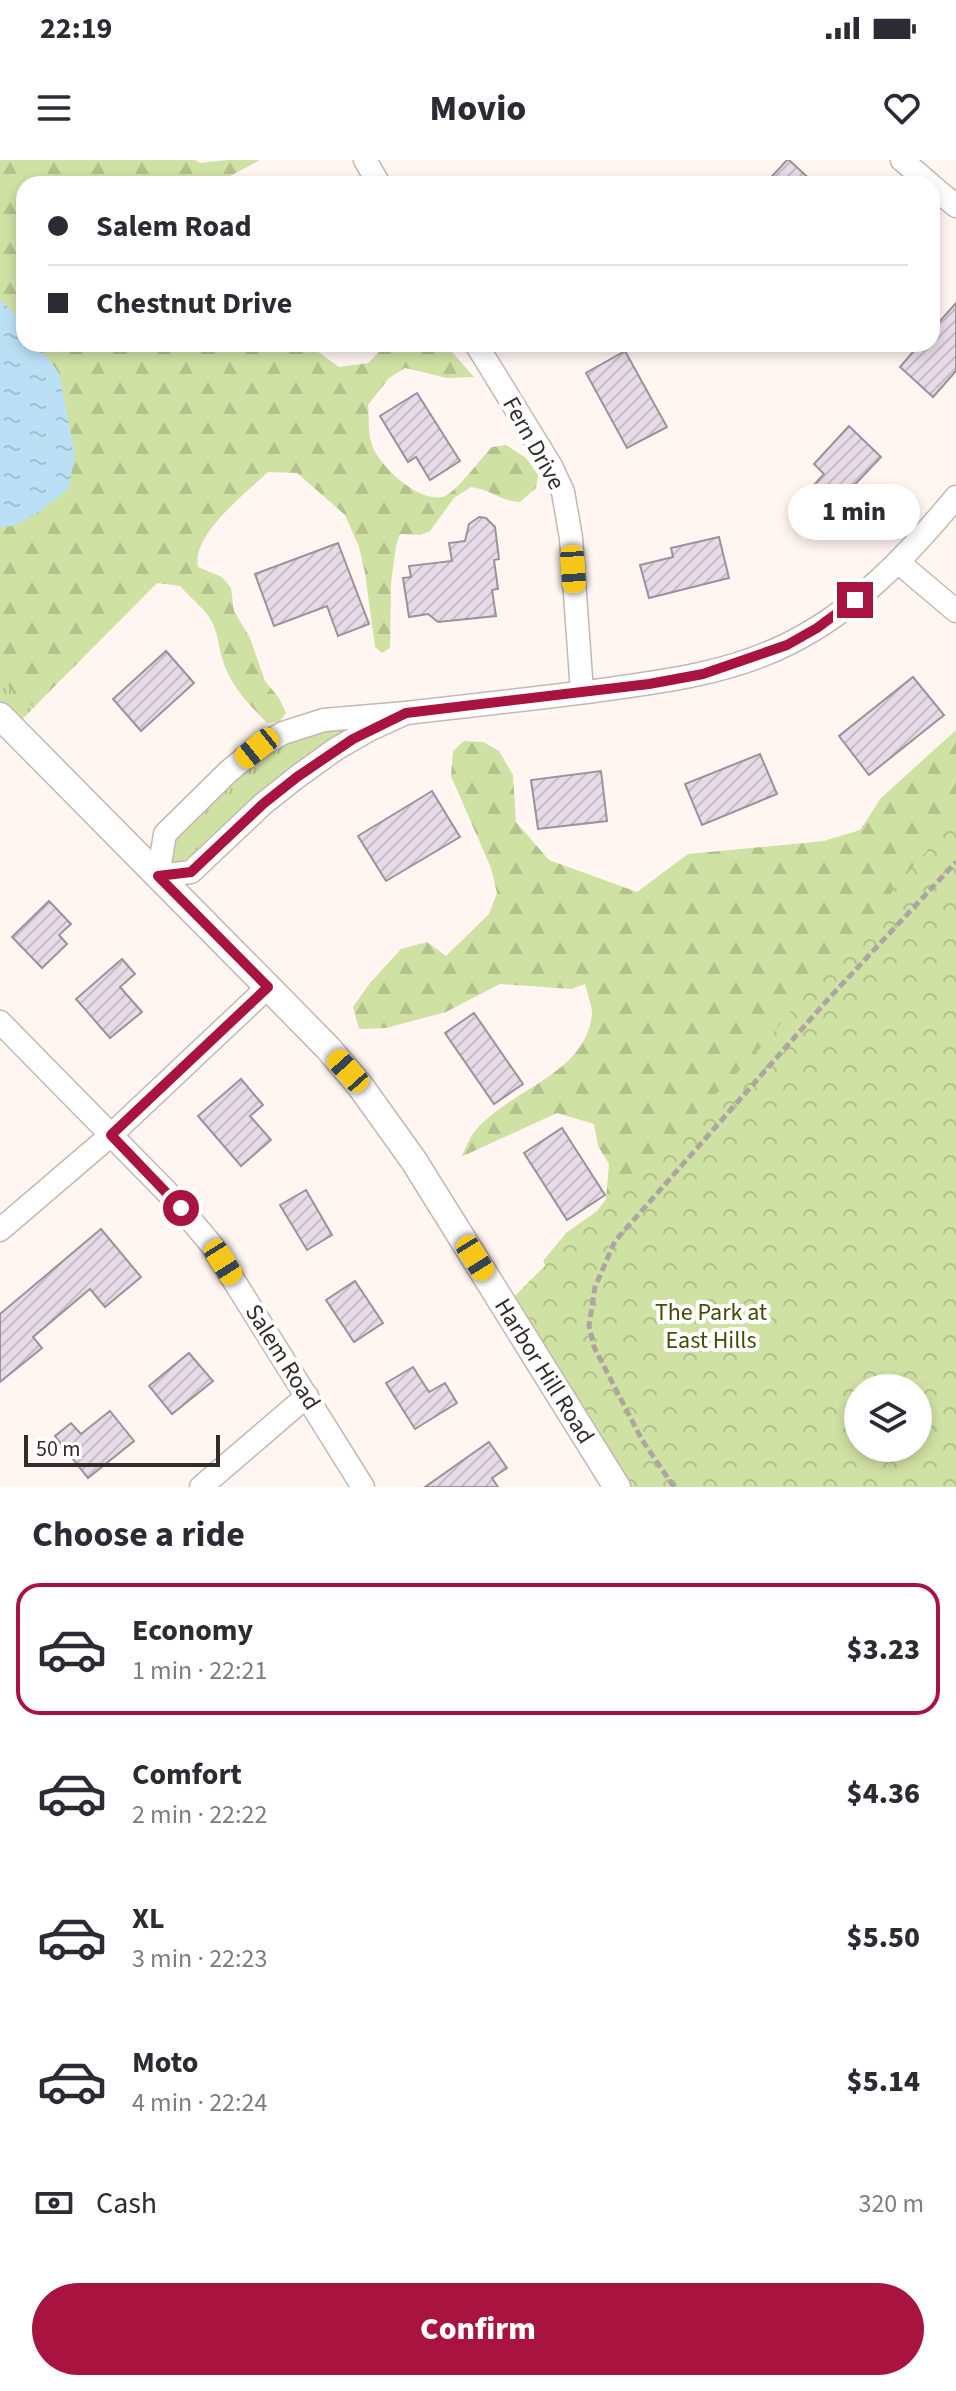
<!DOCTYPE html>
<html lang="en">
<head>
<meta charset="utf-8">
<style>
	body { margin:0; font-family:"Source Sans 3",sans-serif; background:#f7f7f7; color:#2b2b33; height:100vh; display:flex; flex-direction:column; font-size:30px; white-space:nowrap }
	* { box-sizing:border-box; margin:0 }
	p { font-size:26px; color:#7c7c81 }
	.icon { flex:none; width:44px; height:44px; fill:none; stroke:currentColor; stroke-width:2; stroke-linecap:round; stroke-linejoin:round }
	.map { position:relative; height:1327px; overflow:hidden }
	.details { display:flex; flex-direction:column; background:#fff; flex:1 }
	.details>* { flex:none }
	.banner { position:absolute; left:16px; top:16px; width:924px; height:176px; border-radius:24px; box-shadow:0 4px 12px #0003; display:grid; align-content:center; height:176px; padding:0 32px; background:#fff }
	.tools { position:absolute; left:844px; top:1214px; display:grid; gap:16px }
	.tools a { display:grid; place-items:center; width:88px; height:88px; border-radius:50%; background:#fff; box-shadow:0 4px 12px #0003; font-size:40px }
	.scale { position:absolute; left:24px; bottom:20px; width:196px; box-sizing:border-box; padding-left:8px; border:4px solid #312b29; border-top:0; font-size:22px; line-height:28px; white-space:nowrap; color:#312b29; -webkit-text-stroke:6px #fff; paint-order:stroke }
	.end { position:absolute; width:36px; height:36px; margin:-18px; border:10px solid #a9133f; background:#fff; box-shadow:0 0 0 4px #fff }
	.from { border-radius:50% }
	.bubble { position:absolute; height:56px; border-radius:28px; background:#fff; box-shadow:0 4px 12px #0003; font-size:26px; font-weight:800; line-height:56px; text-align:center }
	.car { position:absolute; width:24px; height:48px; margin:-24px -12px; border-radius:10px; box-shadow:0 0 6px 2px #0007; background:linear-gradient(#f5c518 24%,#345 0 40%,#f5c518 0 76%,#345 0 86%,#f5c518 0) }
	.banner b { display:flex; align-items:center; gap:28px; height:76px; font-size:30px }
	.banner b+b { border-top:2px solid #e1e1e2 }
	.banner i { width:20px; height:20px; background:#2b2b33 }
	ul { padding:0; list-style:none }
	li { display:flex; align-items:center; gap:24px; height:132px; margin:0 16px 12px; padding:0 16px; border:4px solid transparent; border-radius:24px }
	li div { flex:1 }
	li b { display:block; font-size:30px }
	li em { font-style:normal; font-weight:800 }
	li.selected { border-color:#a9133f }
	li>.icon { width:72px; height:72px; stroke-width:1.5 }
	h2 { padding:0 32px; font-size:36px; line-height:96px }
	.pay { display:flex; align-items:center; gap:20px; height:88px; padding:0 32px; font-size:30px }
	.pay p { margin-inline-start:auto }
	.button { display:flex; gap:16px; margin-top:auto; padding:16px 32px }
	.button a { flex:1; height:92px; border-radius:48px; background:#a9133f; color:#fff; font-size:32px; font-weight:800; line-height:92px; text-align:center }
	.status { display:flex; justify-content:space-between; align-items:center; height:56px; padding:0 40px; background:#fff; direction:ltr }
	.status svg { height:22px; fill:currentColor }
	header { display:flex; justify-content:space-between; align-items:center; height:104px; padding:0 32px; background:#fff; font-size:36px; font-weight:800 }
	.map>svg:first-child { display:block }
	.grass { fill:url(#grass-tufts) }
	.forest { fill:url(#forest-firs) }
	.park { fill:url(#park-crowns); fill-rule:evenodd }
	.water { fill:url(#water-ripples) }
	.building { fill:url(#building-hatch); stroke:#9b929c; stroke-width:2 }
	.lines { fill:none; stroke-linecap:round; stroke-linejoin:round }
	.minor-casing { stroke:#c6b7b2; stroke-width:25 }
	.tertiary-casing { stroke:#c6b7b2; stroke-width:29 }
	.path { stroke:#ada5a2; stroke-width:5; stroke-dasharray:8 4; stroke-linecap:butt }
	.minor { stroke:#fff; stroke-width:22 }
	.tertiary { stroke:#fff; stroke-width:26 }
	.route { stroke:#a9133f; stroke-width:10 }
	.labels { text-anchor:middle; stroke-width:8; stroke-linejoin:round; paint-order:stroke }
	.street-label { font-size:24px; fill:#312b29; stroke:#fff }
	.park-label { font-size:24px; fill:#3f4d05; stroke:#fff }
</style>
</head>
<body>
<div class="status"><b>22:19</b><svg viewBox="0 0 49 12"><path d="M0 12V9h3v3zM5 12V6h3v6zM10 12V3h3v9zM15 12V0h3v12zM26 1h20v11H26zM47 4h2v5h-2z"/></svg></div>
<header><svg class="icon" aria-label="menu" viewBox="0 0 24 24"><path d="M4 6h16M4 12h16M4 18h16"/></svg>Movio<svg class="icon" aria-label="heart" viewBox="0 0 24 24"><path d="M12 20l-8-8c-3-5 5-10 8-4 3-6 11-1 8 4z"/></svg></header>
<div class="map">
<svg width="956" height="1327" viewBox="0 0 956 1327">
	<defs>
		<pattern id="grass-tufts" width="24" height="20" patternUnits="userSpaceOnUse" patternTransform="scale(2)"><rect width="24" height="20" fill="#d0e1a4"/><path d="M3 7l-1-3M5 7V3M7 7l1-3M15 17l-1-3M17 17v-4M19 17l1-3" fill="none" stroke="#b3c18d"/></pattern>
		<pattern id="forest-firs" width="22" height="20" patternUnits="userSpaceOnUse" patternTransform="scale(2)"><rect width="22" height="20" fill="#d0e1a4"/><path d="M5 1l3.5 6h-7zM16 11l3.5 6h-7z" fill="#b3c18d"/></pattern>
		<pattern id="park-crowns" width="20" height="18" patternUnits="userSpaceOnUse" patternTransform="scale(2)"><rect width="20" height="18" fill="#d0e1a4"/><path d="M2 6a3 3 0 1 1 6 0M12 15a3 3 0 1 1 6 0" fill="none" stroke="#b3c18d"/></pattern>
		<pattern id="water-ripples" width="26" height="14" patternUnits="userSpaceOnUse" patternTransform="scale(2)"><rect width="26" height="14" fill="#bbe0f6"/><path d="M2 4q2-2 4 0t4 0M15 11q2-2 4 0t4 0" fill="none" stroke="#a1c0d3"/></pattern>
		<pattern id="building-hatch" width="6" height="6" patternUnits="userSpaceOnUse" patternTransform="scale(2)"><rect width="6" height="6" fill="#e6dbe6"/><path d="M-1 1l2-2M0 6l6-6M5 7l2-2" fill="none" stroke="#c6bcc5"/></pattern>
	</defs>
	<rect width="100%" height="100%" fill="#fff6f2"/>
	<g class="grass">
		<path d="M0 496 41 540 13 569 0 556Z"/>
		<path d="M324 560 369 570 191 712 158 716 165 674 229 611Z"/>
	</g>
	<g class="forest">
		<path d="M0 0H195L200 3 227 0H260L230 16 228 24H24V184H307L339 207 368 203 383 188 393 184H445L474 217 447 218 405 208 389 218 368 245C369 257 368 270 371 282 376 304 421 346 445 336 459 329 480 299 492 287L506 285 526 298 538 315 536 328 520 342C499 341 493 330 471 327L454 338 430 371 420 375 400 374 396 386 391 423 390 488 382 493 375 487 365 413 359 387 345 355 297 313 268 312C246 333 191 375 198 407L222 417 231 428 234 451 250 478 265 521 279 538 286 553 279 562 267 563C249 544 231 527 223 501 219 489 218 475 213 464 206 449 191 439 180 426L157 423 41 540 30 546 20 543 0 513Z"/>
		<path d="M956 570V1270L918 1228H858V1288L877 1327 582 1176 543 1101 566 1073 597 1051 606 1039 609 1004 598 986 594 964 557 953 461 997C465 990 468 982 472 975 504 930 586 917 592 854 592 845 587 833 585 824L571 829 500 824 446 852 386 868 359 869 353 847 370 823 401 789 427 782 446 796 489 754 497 733 491 708 451 616 453 591 464 581 483 582 499 591 513 615 516 662 549 700 637 732 688 694 824 681 860 670 881 638Z"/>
	</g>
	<path class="park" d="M956 656V1327H618L505 1146 750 900ZM858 1228H918V1288H858Z"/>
	<path class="water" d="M0 140C17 155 24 161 24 184H37L59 213 75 294 69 328C53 341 22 369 0 367Z"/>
	<g class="building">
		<path d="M787 0H789L815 24H765Z"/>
		<path d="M956 143V211L933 237 900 207 920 184H932V170Z"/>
		<path d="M625 191 667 267 627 288 586 213Z"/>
		<path d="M417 233 460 301 430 320 416 297 408 302 380 256Z"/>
		<path d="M849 266 881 297 825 356 804 336 824 314 814 304Z"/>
		<path d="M479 357 486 358 495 367 499 399 494 400 498 429 492 430 496 456 438 462 428 454 409 457 403 418 411 417 409 406 452 401 449 383 465 381 469 364Z"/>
		<path d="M719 377 729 418 649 438 640 405 673 397 671 388Z"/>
		<path d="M338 383 369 464 338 476 327 446 274 466 255 414Z"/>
		<path d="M166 491 194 523 141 571 113 539Z"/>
		<path d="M913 517 944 555 869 615 839 576Z"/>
		<path d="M760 594 777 634 702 665 685 624Z"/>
		<path d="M601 611 607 661 538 669 531 620Z"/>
		<path d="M432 631 460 677 386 721 358 676Z"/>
		<path d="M49 741 71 764 59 775 67 784 42 808 12 777Z"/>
		<path d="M122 799 135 814 120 827 142 852 110 878 76 839Z"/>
		<path d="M474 853 523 924 494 944 445 873Z"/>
		<path d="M241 919 263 945 250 956 271 980 241 1006 198 956Z"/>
		<path d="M562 968 605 1035 567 1060 524 993Z"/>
		<path d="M306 1030 332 1075 307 1090 280 1045Z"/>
		<path d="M101 1069 141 1117 105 1147 90 1129 33 1177 42 1188 0 1222V1154Z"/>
		<path d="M355 1121 383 1163 354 1182 326 1140Z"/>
		<path d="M189 1193 213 1221 172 1254 149 1226Z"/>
		<path d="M413 1207 429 1232 445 1223 457 1243 415 1269 386 1223Z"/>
		<path d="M110 1251 134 1281 88 1318 55 1276 71 1263 81 1274Z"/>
		<path d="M489 1282 507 1308 492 1318 498 1327H425Z"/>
	</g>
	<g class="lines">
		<g class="minor-casing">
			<g id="minor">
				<path d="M365 0 379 24"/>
				<path d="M902 0 930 24"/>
				<path d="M932 26 956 46"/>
				<path d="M476 184 551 306 563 332 571 378 582 532"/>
				<path d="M898 402 956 451"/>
				<path d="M406 553 369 570 336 589 297 617 263 644 191 712 158 716 165 674 229 611 257 588 283 573 324 560Z"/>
				<path d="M406 553C469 546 531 539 594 531 660 522 728 514 788 484 855 451 909 394 956 337"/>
				<path d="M0 862 168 1033 211 1084 363 1327"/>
				<path d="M0 1070 111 975 268 827"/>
				<path d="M201 1327 307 1236"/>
			</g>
		</g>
		<g class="tertiary-casing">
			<g id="tertiary">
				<path id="s1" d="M0 556 268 827 328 888 361 927 414 1001 617 1327"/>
			</g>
		</g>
		<path class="path" d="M674 1327 642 1280 594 1187 589 1166 595 1127 615 1081 831 836 956 702"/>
		<use href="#minor" class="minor"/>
		<use href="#tertiary" class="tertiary"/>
	</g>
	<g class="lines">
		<path class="route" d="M181 1048 111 975 268 827 158 716 191 712 263 644 297 617 353 579 406 553 649 524 703 514 787 485 817 468 855 440"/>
	</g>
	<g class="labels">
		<g class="street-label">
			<text transform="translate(534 283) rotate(61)" y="8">Fern Drive</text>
			<text transform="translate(283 1197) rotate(58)" y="8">Salem Road</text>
			<text dy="8" stroke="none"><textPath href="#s1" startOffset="856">Harbor Hill Road</textPath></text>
		</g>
		<g class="park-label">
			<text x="711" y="1160">The Park at<tspan x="711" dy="28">East Hills</tspan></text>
		</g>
	</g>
</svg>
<div class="tools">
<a><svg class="icon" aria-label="layers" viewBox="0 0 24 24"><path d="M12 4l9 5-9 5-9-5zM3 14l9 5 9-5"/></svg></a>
</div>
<div class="scale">50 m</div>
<i class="end from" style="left:181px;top:1048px"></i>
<i class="end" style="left:855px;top:440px"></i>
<div class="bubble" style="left:788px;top:324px;width:132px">1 min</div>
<i class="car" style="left:573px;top:409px;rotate:176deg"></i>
<i class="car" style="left:257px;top:588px;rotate:231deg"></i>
<i class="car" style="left:348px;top:911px;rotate:318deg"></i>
<i class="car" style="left:475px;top:1098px;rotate:148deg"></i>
<i class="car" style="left:223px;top:1102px;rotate:148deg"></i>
<div class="banner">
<b><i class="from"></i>Salem Road</b>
<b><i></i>Chestnut Drive</b>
</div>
</div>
<section class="details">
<h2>Choose a ride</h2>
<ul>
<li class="selected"><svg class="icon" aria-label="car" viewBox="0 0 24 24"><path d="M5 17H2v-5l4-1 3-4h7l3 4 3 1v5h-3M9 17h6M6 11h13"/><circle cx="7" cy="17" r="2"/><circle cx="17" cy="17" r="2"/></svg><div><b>Economy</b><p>1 min · 22:21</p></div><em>$3.23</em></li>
<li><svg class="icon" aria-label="car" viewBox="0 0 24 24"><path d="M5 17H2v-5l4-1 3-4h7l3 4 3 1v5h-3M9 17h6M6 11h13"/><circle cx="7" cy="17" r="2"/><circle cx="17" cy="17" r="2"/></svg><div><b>Comfort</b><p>2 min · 22:22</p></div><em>$4.36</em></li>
<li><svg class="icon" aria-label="car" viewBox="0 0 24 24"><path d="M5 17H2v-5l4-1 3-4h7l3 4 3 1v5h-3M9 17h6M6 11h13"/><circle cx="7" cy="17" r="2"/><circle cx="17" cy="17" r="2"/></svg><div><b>XL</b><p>3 min · 22:23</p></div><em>$5.50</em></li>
<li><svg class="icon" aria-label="car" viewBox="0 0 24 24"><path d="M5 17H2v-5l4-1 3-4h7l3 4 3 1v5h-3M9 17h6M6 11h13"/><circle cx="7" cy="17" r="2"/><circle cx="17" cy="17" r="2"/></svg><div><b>Moto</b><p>4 min · 22:24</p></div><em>$5.14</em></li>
</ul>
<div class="pay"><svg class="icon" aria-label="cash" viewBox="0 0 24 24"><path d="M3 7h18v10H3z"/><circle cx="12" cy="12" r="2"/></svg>Cash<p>320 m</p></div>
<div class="button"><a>Confirm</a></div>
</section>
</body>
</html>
